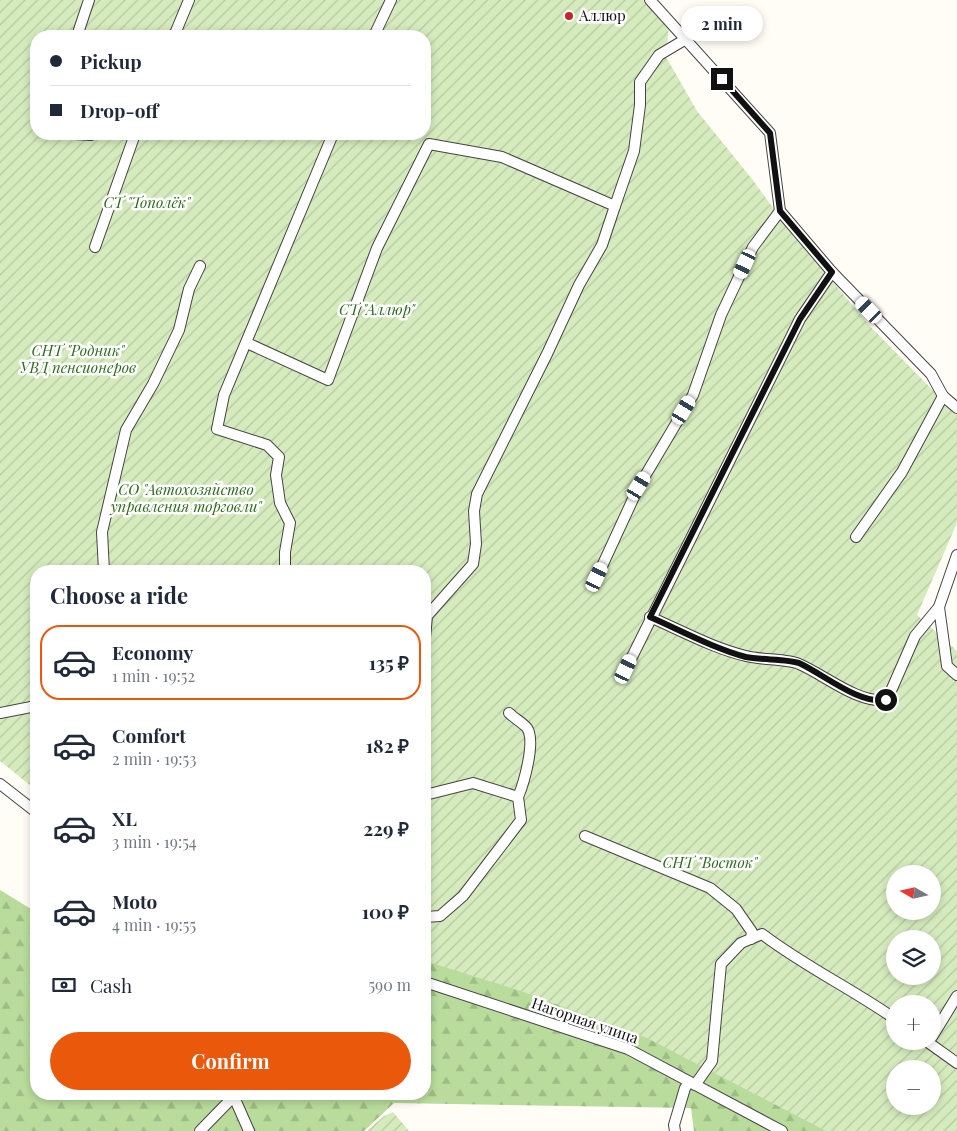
<!DOCTYPE html>
<html lang="en">
<head>
<meta charset="utf-8">
<style>
	body { margin:0; font-family:"Playfair Display",serif; background:#f2f2f3; color:#1f2937; height:100vh; display:flex; flex-direction:column; font-size:19px; white-space:nowrap }
	* { box-sizing:border-box; margin:0 }
	p { font-size:16px; color:#747a83 }
	.icon { flex:none; width:28px; height:28px; fill:none; stroke:currentColor; stroke-width:2; stroke-linecap:round; stroke-linejoin:round }
	.map { position:relative; flex:1; overflow:hidden }
	.drawer { position:absolute; left:30px; top:565px; width:401px; height:535px; display:flex; flex-direction:column; background:#fff; border-radius:20px; box-shadow:0 2px 8px #0003 }
	.drawer>* { flex:none }
	.guide { position:absolute; left:30px; top:30px; width:401px; height:110px; border-radius:20px; box-shadow:0 2px 8px #0003; display:grid; align-content:center; height:110px; padding:0 20px; background:#fff }
	.needle { width:32px; rotate:279deg }
	.controls { position:absolute; left:886px; top:865px; display:grid; gap:10px }
	.controls a { display:grid; place-items:center; width:55px; height:55px; border-radius:50%; background:#fff; box-shadow:0 2px 8px #0003; font-size:25px }
	.end { position:absolute; width:22px; height:22px; margin:-11px; border:6px solid #111; background:#fff; box-shadow:0 0 0 2px #fff }
	.from { border-radius:50% }
	.bubble { position:absolute; height:35px; border-radius:18px; background:#fff; box-shadow:0 2px 8px #0003; font-size:16px; font-weight:700; line-height:35px; text-align:center }
	.car { position:absolute; width:15px; height:30px; margin:-15px -8px; border-radius:6px; box-shadow:0 0 4px 1px #0007; background:linear-gradient(#fff 24%,#345 0 40%,#fff 0 76%,#345 0 86%,#fff 0) }
	.guide b { display:flex; align-items:center; gap:18px; height:48px; font-size:19px }
	.guide b+b { border-top:1px solid #e0e1e3 }
	.guide i { width:12px; height:12px; background:#1f2937 }
	ul { padding:0; list-style:none }
	li { display:flex; align-items:center; gap:15px; height:75px; margin:0 10px 8px; padding:0 10px; border:2px solid transparent; border-radius:20px }
	li div { flex:1 }
	li b { display:block; font-size:19px }
	li em { font-style:normal; font-weight:700 }
	li.current { border-color:#ea580c }
	li>.icon { width:45px; height:45px; stroke-width:1.5 }
	h2 { padding:0 20px; font-size:22px; line-height:60px }
	.pay { display:flex; align-items:center; gap:12px; height:55px; padding:0 20px; font-size:19px }
	.pay p { margin-inline-start:auto }
	.action { display:flex; gap:10px; margin-top:auto; padding:10px 20px }
	.action a { flex:1; height:58px; border-radius:30px; background:#ea580c; color:#fff; font-size:20px; font-weight:700; line-height:58px; text-align:center }
	.map>svg:first-child { display:block }
	.forest { fill:url(#forest-firs); fill-rule:evenodd }
	.garden { fill:url(#garden-furrows); fill-rule:evenodd }
	.lines { fill:none; stroke-linecap:round; stroke-linejoin:round }
	.minor-casing { stroke:#444; stroke-width:12 }
	.minor { stroke:#fff; stroke-width:10 }
	.route { stroke:#111; stroke-width:6 }
	.poi-dot { fill:#c4262e; stroke:#fff; stroke-width:2 }
	.labels { text-anchor:middle; stroke-width:5; stroke-linejoin:round; paint-order:stroke }
	.poi-label { font-size:15px; fill:#111; stroke:#fff; text-anchor:start }
	.park-label { font-size:15px; font-style:italic; fill:#2f6b1f; stroke:#fff }
	.street-label { font-size:15px; fill:#111; stroke:#fff }
</style>
</head>
<body>
<div class="map">
<svg width="957" height="1131" viewBox="0 0 957 1131">
	<defs>
		<pattern id="forest-firs" width="22" height="20" patternUnits="userSpaceOnUse" patternTransform="scale(1.25)"><rect width="22" height="20" fill="#b9dc9c"/><path d="M5 1l3.5 6h-7zM16 11l3.5 6h-7z" fill="#9ebc85"/></pattern>
		<pattern id="garden-furrows" width="10" height="10" patternUnits="userSpaceOnUse" patternTransform="scale(1.25)"><rect width="10" height="10" fill="#d5ebbd"/><path d="M-1 1l2-2M0 10L10 0M9 11l2-2" fill="none" stroke="#b6c8a1"/></pattern>
	</defs>
	<rect width="100%" height="100%" fill="#fffdf5"/>
	<path class="forest" d="M0 890 36 912V1094H425V904L895 1041 957 1077V1131H694L691 1108 394 1103 364 1131H0ZM895 1069H932V1106H895Z"/>
	<g class="garden">
		<path d="M0 0H645L669 26 666 57 697 111 752 179 787 227 868 324 957 415V523L917 615 957 651V1131H826L647 1038 518 990 425 961V571H36V790L0 761ZM36 36H425V134H36ZM895 874H932V911H895ZM895 939H932V976H895ZM895 1004H932V1041H895ZM895 1069H932V1106H895Z"/>
		<path d="M393 1112 409 1131H367L384 1116Z"/>
	</g>
	<g class="lines">
		<g class="minor-casing">
			<g id="minor">
				<path d="M650 0 770 133 780 211 832 272 931 374 943 396 957 408"/>
				<path d="M77 36 89 0"/>
				<path d="M174 36 189 0"/>
				<path d="M374 36 391 0"/>
				<path d="M74 134 91 135"/>
				<path d="M615 206 634 151 640 105V82L659 55 686 39"/>
				<path d="M95 247 135 134"/>
				<path d="M247 343 328 380 377 248 429 144 502 157 615 206 602 245 579 285 547 354 477 494 474 511 476 544 473 564 427 616 425 638"/>
				<path d="M856 537 902 472 943 396"/>
				<path d="M104 571 102 532 126 430 153 384 179 330 189 289 200 266"/>
				<path d="M285 571V552L290 523 280 503 276 475 279 457 267 445 217 429 224 395 333 134"/>
				<path d="M597 577 639 486 693 395 721 315 753 247 780 211"/>
				<path d="M939 607 947 666 957 675"/>
				<path d="M650 617C682 631 713 648 746 656 761 660 789 659 799 664 825 675 858 704 887 700L915 636 939 607 957 555"/>
				<path d="M626 669 800 319 832 272"/>
				<path d="M0 713 36 706"/>
				<path d="M509 713C514 718 523 723 527 728 536 741 524 783 518 797"/>
				<path d="M0 784 36 812"/>
				<path d="M425 795 473 783 518 797 521 820 463 896 440 916 425 917"/>
				<path d="M585 836 710 888 736 909 752 932 751 939"/>
				<path d="M425 982 628 1049 782 1131"/>
				<path d="M932 1037 957 996"/>
				<path d="M930 1041 929 1043 957 1063"/>
				<path d="M695 1085 712 1061 721 964 741 943 762 934C804 966 852 989 895 1019"/>
				<path d="M234 1097 249 1131"/>
				<path d="M200 1131 236 1094"/>
				<path d="M675 1131 674 1125 685 1088 689 1082"/>
			</g>
		</g>
		<use href="#minor" class="minor"/>
	</g>
	<g class="lines">
		<path class="route" d="M722 79 770 133 780 211 832 272 800 319 650 617C682 631 713 648 746 657 761 660 789 659 799 663 825 675 858 704 886 700"/>
	</g>
	<circle class="poi-dot" cx="569" cy="16" r="5"/>
	<g class="labels">
		<g class="poi-label">
			<text x="579" y="21">Аллюр</text>
		</g>
		<g class="park-label">
			<text x="147" y="208">СТ "Тополёк"</text>
			<text x="377" y="315">СТ "Аллюр"</text>
			<text x="78" y="356">СНТ "Родник"<tspan x="78" dy="17">УВД пенсионеров</tspan></text>
			<text x="186" y="495">СО "Автохозяйство<tspan x="186" dy="17">управления торговли"</tspan></text>
			<text x="710" y="868">СНТ "Восток"</text>
		</g>
		<g class="street-label">
			<text transform="translate(585 1021) rotate(19)" y="5">Нагорная улица</text>
		</g>
	</g>
</svg>
<div class="controls">
<a><svg class="needle" viewBox="-14 -14 28 28"><path d="M0-13l5 13h-10z" fill="#e53935"/><path d="M0 13l5-13h-10z" fill="#747a83"/></svg></a>
<a><svg class="icon" aria-label="layers" viewBox="0 0 24 24"><path d="M12 4l9 5-9 5-9-5zM3 14l9 5 9-5"/></svg></a>
<a>+</a>
<a>−</a>
</div>
<i class="end from" style="left:886px;top:700px"></i>
<i class="end" style="left:722px;top:79px"></i>
<div class="bubble" style="left:681px;top:6px;width:82px">2 min</div>
<i class="car" style="left:745px;top:264px;rotate:205deg"></i>
<i class="car" style="left:869px;top:310px;rotate:316deg"></i>
<i class="car" style="left:684px;top:410px;rotate:31deg"></i>
<i class="car" style="left:639px;top:486px;rotate:31deg"></i>
<i class="car" style="left:597px;top:577px;rotate:25deg"></i>
<i class="car" style="left:626px;top:669px;rotate:25deg"></i>
<div class="guide">
<b><i class="from"></i>Pickup</b>
<b><i></i>Drop-off</b>
</div>
<section class="drawer">
<h2>Choose a ride</h2>
<ul>
<li class="current"><svg class="icon" aria-label="car" viewBox="0 0 24 24"><path d="M5 17H2v-5l4-1 3-4h7l3 4 3 1v5h-3M9 17h6M6 11h13"/><circle cx="7" cy="17" r="2"/><circle cx="17" cy="17" r="2"/></svg><div><b>Economy</b><p>1 min · 19:52</p></div><em>135 ₽</em></li>
<li><svg class="icon" aria-label="car" viewBox="0 0 24 24"><path d="M5 17H2v-5l4-1 3-4h7l3 4 3 1v5h-3M9 17h6M6 11h13"/><circle cx="7" cy="17" r="2"/><circle cx="17" cy="17" r="2"/></svg><div><b>Comfort</b><p>2 min · 19:53</p></div><em>182 ₽</em></li>
<li><svg class="icon" aria-label="car" viewBox="0 0 24 24"><path d="M5 17H2v-5l4-1 3-4h7l3 4 3 1v5h-3M9 17h6M6 11h13"/><circle cx="7" cy="17" r="2"/><circle cx="17" cy="17" r="2"/></svg><div><b>XL</b><p>3 min · 19:54</p></div><em>229 ₽</em></li>
<li><svg class="icon" aria-label="car" viewBox="0 0 24 24"><path d="M5 17H2v-5l4-1 3-4h7l3 4 3 1v5h-3M9 17h6M6 11h13"/><circle cx="7" cy="17" r="2"/><circle cx="17" cy="17" r="2"/></svg><div><b>Moto</b><p>4 min · 19:55</p></div><em>100 ₽</em></li>
</ul>
<div class="pay"><svg class="icon" aria-label="cash" viewBox="0 0 24 24"><path d="M3 7h18v10H3z"/><circle cx="12" cy="12" r="2"/></svg>Cash<p>590 m</p></div>
<div class="action"><a>Confirm</a></div>
</section>
</div>
</body>
</html>
